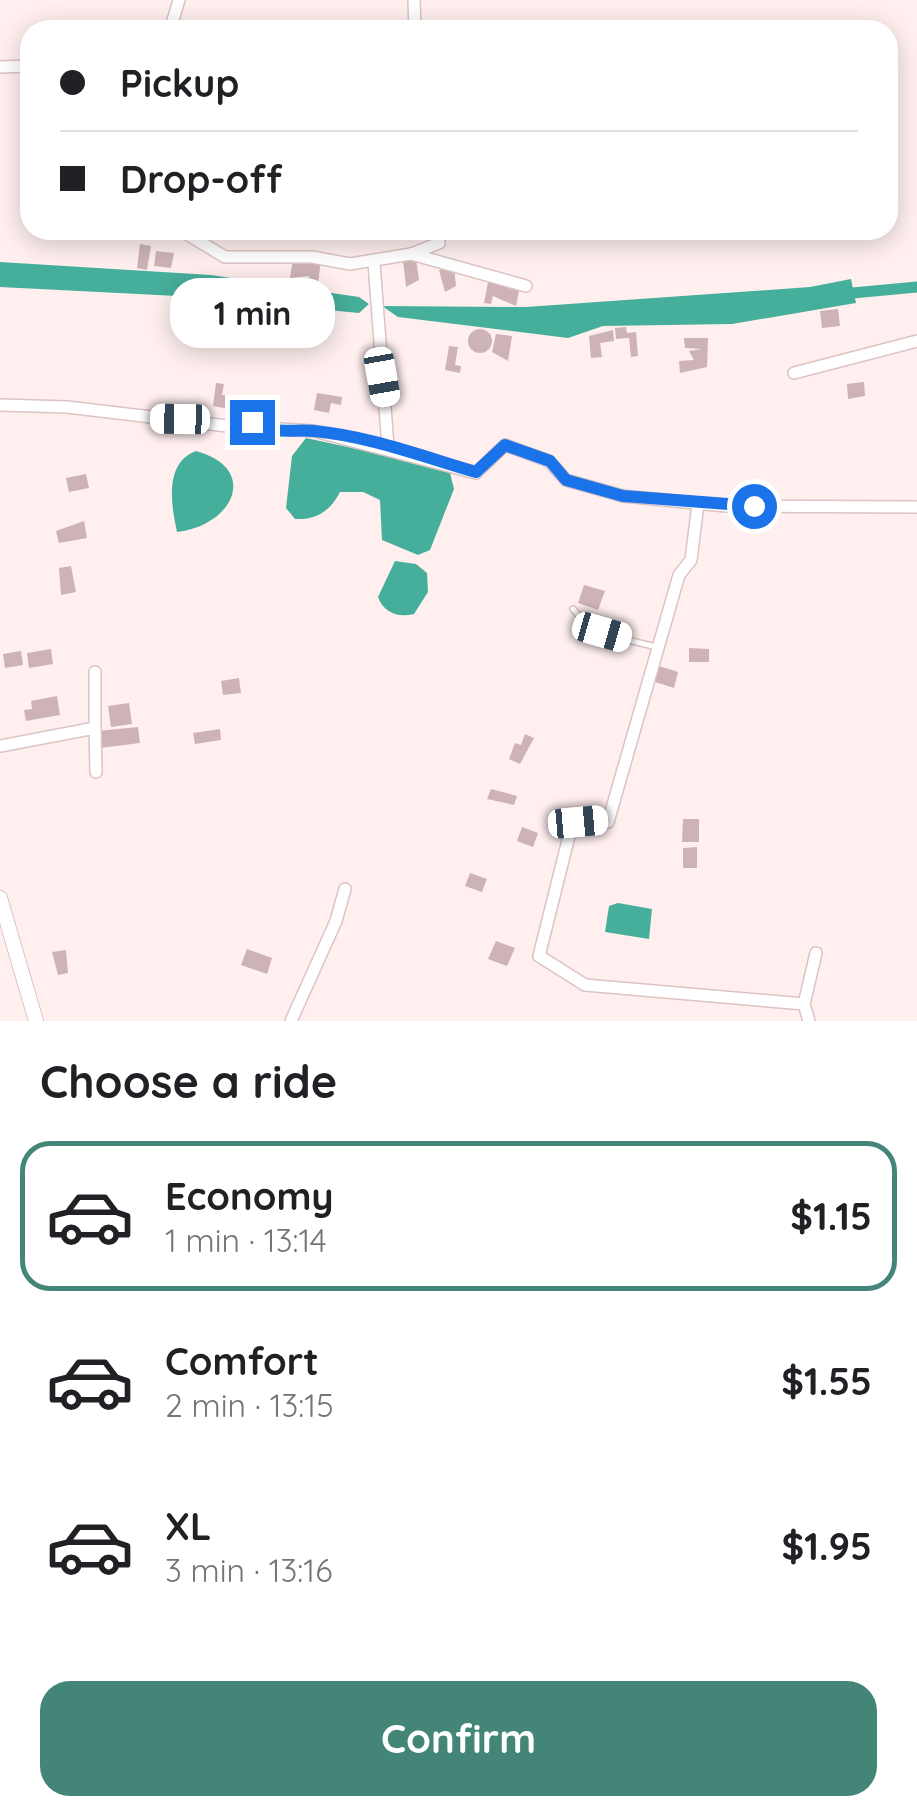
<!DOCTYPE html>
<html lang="en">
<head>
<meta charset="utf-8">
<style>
	body { margin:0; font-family:Quicksand,sans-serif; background:#f6f6f6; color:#202124; height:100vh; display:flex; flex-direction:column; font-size:38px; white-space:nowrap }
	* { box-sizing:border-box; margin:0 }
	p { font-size:32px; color:#757577 }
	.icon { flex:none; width:55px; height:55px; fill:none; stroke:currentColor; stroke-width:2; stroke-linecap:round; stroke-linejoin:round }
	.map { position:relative; height:1021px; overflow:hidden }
	.details { display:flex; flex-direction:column; background:#fff; flex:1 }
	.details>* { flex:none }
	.guide { position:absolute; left:20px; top:20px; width:878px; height:220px; border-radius:30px; box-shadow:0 5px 25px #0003; display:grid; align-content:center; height:220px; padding:0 40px; background:#fff }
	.end { position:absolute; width:45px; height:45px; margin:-22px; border:12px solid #1a73e8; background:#fff; box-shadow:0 0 0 5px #fff }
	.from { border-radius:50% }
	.bubble { position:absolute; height:70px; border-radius:30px; background:#fff; box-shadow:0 5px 25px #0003; font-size:32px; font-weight:700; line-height:70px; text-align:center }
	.car { position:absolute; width:30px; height:60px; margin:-30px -15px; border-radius:12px; box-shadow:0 0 8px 2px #0007; background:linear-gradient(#fff 24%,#345 0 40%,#fff 0 76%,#345 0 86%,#fff 0) }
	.guide b { display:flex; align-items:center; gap:35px; height:95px; font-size:38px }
	.guide b+b { border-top:2px solid #e0e0e0 }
	.guide i { width:25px; height:25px; background:#202124 }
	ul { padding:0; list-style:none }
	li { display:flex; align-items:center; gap:30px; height:150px; margin:0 20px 15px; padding:0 20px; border:5px solid transparent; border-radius:30px }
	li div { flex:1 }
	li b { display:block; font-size:38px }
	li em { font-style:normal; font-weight:700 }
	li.current { border-color:#438678 }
	li>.icon { width:90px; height:90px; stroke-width:1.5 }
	h2 { padding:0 40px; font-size:45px; line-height:120px }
	.button { display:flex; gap:20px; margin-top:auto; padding:20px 40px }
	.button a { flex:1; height:115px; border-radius:30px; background:#438678; color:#fff; font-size:40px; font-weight:700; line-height:115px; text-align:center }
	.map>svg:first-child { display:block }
	.water { fill:#46af9b }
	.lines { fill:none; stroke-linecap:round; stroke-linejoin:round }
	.canal { stroke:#46af9b; stroke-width:11 }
	.building { fill:#cdb3b5 }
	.service-casing { stroke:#dcc3c4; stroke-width:8 }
	.minor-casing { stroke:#dcc3c4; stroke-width:14 }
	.tertiary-casing { stroke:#dcc3c4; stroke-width:16 }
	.service { stroke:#fff; stroke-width:5 }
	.minor { stroke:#fff; stroke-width:11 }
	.tertiary { stroke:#fff; stroke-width:14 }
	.route { stroke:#1a73e8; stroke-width:12 }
</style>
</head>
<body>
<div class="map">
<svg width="917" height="1021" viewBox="0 0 917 1021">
	<rect width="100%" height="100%" fill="#ffefef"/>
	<g class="water">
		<path d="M0 262 211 275 359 297 369 304 359 313 197 297 0 287Z"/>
		<path d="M851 279 856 303 732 324 603 326 568 338 398 317 382 306 526 307 810 287Z"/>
		<path d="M306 438 449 469 454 489 430 550 418 555 382 540 380 500 363 492H340C330 511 317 520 295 519L286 508 292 456Z"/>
		<path d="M196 451C259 468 235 525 177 532 171 504 164 463 196 451Z"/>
		<path d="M395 561 416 564 427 573 428 592 414 614C398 618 384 613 378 597Z"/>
		<path d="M618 903 652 909 649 939 605 932 609 906Z"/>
	</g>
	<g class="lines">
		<path class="canal" d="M842 294 917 287"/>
	</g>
	<g class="building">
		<path d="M140 244 151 246 147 270 137 268Z"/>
		<path d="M156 251 174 253 171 268 154 266Z"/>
		<path d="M293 259 321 260 318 284 308 283 309 276 290 278Z"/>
		<path d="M416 259 419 280 406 287 403 261Z"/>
		<path d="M454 268 456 286 445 292 439 270Z"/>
		<path d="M489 277 520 286 516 306 493 296 491 304 484 303Z"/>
		<path d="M838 309 840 326 822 328 820 311Z"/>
		<path d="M626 327 627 333 636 332 638 356 631 357 629 338 616 339 615 328Z"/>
		<circle cx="480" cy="341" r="12"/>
		<path d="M613 330 614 341 600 343 602 357 591 358 589 336Z"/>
		<path d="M496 334 512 336 508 361 492 352Z"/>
		<path d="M684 338H708L707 367 680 373 679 361 694 360 689 351 702 349 685 348Z"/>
		<path d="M449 346 458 347 455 365 461 366 460 373 445 370Z"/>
		<path d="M864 382 865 396 848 399 847 384Z"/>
		<path d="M216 383 224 384 222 395 231 396 229 409 213 406Z"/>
		<path d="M317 393 342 397 341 405 331 403 329 413 314 410Z"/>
		<path d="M86 474 89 488 69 492 66 478Z"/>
		<path d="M84 521 87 538 59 543 56 531Z"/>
		<path d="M71 566 76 592 61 595 59 568Z"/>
		<path d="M584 585 605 591 598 610 578 603Z"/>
		<path d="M689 648 709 649V662H689Z"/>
		<path d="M51 649 53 664 29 668 27 653Z"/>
		<path d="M21 651 23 665 5 668 3 654Z"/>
		<path d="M659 666 678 672 674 688 655 682Z"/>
		<path d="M239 678 241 693 223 695 221 681Z"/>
		<path d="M57 696 60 715 26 721 24 710 32 709 31 701Z"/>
		<path d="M129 703 132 724 111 727 108 706Z"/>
		<path d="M138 727 140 743 100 748 98 731Z"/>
		<path d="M220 729 221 740 195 744 193 733Z"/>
		<path d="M525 734 534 738 520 764 509 759 515 743 521 745Z"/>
		<path d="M491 789 517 796 514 805 487 799Z"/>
		<path d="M683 819H699V842H682Z"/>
		<path d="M522 827 538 833 533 847 517 841Z"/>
		<path d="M697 847V868H683V848Z"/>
		<path d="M470 873 487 879 482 892 465 886Z"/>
		<path d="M496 941 515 948 507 966 488 959Z"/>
		<path d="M247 949 272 958 267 974 241 965Z"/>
		<path d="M66 950 68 973 58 975 52 952Z"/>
	</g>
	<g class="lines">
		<g class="service-casing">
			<path id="service" d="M573 609C593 635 626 639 656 647"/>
		</g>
		<g class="minor-casing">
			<g id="minor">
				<path d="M414 0 415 30"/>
				<path d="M170 30 179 0"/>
				<path d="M0 67 30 66"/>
				<path d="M84 230H106"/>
				<path d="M167 230 187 234 225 257H312L350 264 411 254 526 286"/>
				<path d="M411 254 439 243 438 230"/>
				<path d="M374 263 388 447"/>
				<path d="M794 373 917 341"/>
				<path d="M0 405 67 407 227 426 247 421 263 428 314 431 476 473 505 445 549 461 566 480 623 496 726 506 917 507"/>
				<path d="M698 504 691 560 679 575 608 822H578L569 836 539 956 585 985 804 1004 809 1021"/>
				<path d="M95 672V728"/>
				<path d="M0 746 95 728 96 772"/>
				<path d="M804 1004 816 953"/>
				<path d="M291 1021 336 921 345 889"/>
			</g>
		</g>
		<g class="tertiary-casing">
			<path id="tertiary" d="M0 898 36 1021"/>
		</g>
		<use href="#service" class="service"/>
		<use href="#minor" class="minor"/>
		<use href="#tertiary" class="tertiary"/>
	</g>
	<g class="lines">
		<path class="route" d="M252 422C270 435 294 429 314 431 369 436 424 457 476 472L505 445 550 461 566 480 623 496 754 506"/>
	</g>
</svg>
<i class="end from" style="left:754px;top:506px"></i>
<i class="end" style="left:252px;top:422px"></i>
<div class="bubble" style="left:170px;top:278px;width:165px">1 min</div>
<i class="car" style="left:382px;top:377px;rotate:170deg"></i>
<i class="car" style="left:180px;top:419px;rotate:271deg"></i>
<i class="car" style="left:602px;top:632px;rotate:106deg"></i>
<i class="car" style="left:578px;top:822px;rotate:85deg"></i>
<div class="guide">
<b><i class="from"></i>Pickup</b>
<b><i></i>Drop-off</b>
</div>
</div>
<section class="details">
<h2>Choose a ride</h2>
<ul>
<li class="current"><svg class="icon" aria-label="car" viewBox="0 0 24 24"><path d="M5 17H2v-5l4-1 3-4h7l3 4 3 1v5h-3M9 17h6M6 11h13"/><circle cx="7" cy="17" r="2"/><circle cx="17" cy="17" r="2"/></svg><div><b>Economy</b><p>1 min · 13:14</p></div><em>$1.15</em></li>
<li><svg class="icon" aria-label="car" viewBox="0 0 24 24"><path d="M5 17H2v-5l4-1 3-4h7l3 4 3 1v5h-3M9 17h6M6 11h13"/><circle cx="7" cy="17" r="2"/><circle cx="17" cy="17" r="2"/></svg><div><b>Comfort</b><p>2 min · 13:15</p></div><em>$1.55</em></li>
<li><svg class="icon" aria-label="car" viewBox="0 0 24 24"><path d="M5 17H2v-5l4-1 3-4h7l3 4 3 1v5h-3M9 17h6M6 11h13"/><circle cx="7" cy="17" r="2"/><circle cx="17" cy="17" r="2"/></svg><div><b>XL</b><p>3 min · 13:16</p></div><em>$1.95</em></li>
</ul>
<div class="button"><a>Confirm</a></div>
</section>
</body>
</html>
